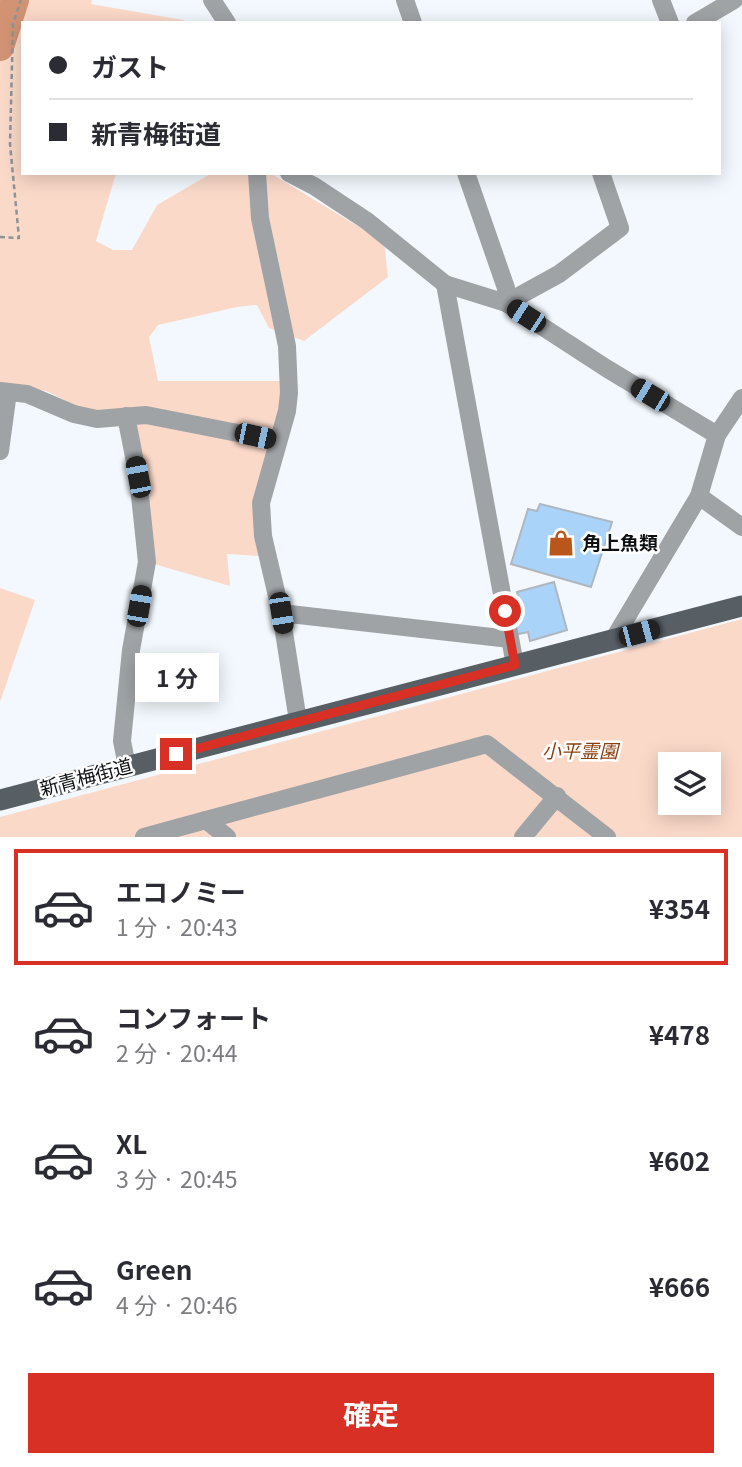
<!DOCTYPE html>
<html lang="ja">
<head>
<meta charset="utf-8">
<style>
	body { margin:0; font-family:Georgia,"Noto Sans JP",serif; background:#f7f7f7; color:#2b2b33; height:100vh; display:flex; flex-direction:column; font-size:26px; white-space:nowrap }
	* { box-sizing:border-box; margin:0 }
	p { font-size:23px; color:#7c7c81 }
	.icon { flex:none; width:38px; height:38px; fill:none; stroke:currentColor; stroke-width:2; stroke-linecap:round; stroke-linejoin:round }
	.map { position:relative; height:837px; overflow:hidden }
	.side { display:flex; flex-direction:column; background:#fff; flex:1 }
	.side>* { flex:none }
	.banner { position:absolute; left:21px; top:21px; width:700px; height:154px; border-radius:0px; box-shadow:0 4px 18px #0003; display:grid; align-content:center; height:154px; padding:0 28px; background:#fff }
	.fabs { position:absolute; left:658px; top:752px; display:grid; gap:14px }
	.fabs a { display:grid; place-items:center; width:63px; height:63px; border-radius:0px; background:#fff; box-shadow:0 4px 18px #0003; font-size:35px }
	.end { position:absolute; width:32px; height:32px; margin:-16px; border:9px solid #d93025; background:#fff; box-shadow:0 0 0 4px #fff }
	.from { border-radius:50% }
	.bubble { position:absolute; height:49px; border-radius:0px; background:#fff; box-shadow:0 4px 18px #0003; font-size:23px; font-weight:700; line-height:49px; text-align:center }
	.car { position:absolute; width:21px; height:42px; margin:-21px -10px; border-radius:9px; box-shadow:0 0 5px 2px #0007; background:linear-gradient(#222 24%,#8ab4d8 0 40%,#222 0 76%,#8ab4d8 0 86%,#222 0) }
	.banner b { display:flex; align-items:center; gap:24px; height:66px; font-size:26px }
	.banner b+b { border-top:2px solid #e1e1e2 }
	.banner i { width:18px; height:18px; background:#2b2b33 }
	ul { padding:12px 0 0; list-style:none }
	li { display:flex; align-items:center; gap:21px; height:116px; margin:0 14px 10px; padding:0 14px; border:4px solid transparent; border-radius:0px }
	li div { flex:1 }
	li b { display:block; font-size:26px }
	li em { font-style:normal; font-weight:700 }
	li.selected { border-color:#d93025 }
	li>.icon { width:63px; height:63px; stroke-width:1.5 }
	.button { display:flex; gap:14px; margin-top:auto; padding:14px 28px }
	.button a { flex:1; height:80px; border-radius:0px; background:#d93025; color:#fff; font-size:28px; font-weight:700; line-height:80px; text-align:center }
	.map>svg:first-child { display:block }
	.green { fill:#fbd9c9; fill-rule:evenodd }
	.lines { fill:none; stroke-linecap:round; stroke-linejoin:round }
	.river { stroke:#d19374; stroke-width:28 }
	.building { fill:#aad3f9; stroke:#aeb7c0; stroke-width:2 }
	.path { stroke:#8d9397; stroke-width:2.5; stroke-dasharray:5 3.5; stroke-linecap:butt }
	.minor { stroke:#9fa3a6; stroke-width:18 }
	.major { stroke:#575e64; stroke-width:21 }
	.route { stroke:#d93025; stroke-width:9 }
	.labels { text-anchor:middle; stroke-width:5; stroke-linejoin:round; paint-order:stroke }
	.poi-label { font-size:19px; font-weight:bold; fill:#0c1013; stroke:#fff; text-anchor:start }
	.park-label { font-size:19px; font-style:italic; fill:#893e0f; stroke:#fff }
	.street-label { font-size:19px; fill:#0c1013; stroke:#fff }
</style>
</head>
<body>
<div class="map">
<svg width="742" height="837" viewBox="0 0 742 837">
	<rect width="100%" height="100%" fill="#f2f8fd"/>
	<g class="green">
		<path d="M0 0H92L91 4 183 20 189 23H23V173H116L96 241 113 250H132L157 205 212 173H270L384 242 388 277 304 341 269 328 257 305 237 307 158 325 149 337 158 381H280L282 403 255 506 258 556 227 554 230 586 154 564 130 410 91 413 46 391 0 384Z"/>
		<path d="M0 588 35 600 0 702Z"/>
		<path d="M742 619V837H0V817ZM670 765H709V803H670Z"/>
	</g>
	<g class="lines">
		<path class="river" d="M0 47 15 0"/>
	</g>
	<g class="building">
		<path d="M540 504 612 522 591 587 511 564 528 509 537 511Z"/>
		<path d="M554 582 567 630 530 641 528 632 514 635 509 609 520 606 517 592Z"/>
	</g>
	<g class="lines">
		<path class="path" d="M0 237 19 238 10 144 13 24 21 0"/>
		<g class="minor">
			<path d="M212 0 227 23"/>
			<path d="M405 0 413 23"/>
			<path d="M661 0 670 23"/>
			<path d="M695 23 734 0"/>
			<path d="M257 173 260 218 287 346 289 393 287 411 261 503 263 536 281 613 510 639"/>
			<path d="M289 173 314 186 367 221 445 284 506 303 559 274 620 228 601 173"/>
			<path d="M466 173 506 288V303L606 368 717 435"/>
			<path d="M445 284 515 665"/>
			<path d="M0 391 27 394 74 414 97 419 146 415 278 441"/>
			<path d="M742 398 717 435 699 496 742 527"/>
			<path d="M126 416 138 477 147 562 131 650 122 741 127 766"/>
			<path d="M0 451 8 392"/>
			<path d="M281 613 298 721"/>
			<path d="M613 640 699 496"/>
			<path d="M206 820 487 744 607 837"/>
			<path d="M144 837 206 820 227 837"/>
			<path d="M523 837 557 796"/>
		</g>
		<path class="major" d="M0 800 742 606"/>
	</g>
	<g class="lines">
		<path class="route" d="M176 754 515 665 505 611"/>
	</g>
	<defs>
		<g id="shop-bare" transform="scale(2.1)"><path d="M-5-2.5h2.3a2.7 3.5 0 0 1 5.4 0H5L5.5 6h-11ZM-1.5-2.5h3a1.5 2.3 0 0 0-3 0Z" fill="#b9571a" stroke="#fff" stroke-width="2.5" paint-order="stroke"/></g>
	</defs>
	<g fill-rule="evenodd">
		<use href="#shop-bare" x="561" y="543"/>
	</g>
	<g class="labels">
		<g class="poi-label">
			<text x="582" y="550">角上魚類</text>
		</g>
		<g class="park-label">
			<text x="580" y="758">小平霊園</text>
		</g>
		<g class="street-label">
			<text transform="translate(86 777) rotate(-15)" y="7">新青梅街道</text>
		</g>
	</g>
</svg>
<div class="fabs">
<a><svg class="icon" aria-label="layers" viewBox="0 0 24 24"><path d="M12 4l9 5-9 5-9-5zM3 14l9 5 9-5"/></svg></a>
</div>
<i class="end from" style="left:505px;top:611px"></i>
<i class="end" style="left:176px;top:754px"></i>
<div class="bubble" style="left:135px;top:653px;width:84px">1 分</div>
<i class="car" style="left:526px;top:316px;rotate:303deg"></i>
<i class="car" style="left:650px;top:395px;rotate:301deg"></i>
<i class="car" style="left:255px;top:436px;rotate:102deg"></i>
<i class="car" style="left:138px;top:477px;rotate:349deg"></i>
<i class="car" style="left:139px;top:606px;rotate:10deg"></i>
<i class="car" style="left:281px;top:613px;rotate:171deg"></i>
<i class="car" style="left:639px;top:633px;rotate:75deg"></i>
<div class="banner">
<b><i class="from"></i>ガスト</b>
<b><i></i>新青梅街道</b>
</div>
</div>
<section class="side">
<ul>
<li class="selected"><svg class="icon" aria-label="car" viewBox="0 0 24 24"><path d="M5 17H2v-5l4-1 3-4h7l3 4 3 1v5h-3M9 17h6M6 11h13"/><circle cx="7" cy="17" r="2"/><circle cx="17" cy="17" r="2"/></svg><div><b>エコノミー</b><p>1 分 · 20:43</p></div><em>¥354</em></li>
<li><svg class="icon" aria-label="car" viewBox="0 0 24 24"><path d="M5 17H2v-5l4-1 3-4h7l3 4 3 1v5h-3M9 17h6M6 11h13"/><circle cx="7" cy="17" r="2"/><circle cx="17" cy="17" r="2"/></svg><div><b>コンフォート</b><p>2 分 · 20:44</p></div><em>¥478</em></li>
<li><svg class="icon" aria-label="car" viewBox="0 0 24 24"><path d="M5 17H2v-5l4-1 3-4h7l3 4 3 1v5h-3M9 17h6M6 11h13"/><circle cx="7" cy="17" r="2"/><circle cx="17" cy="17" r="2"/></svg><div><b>XL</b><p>3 分 · 20:45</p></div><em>¥602</em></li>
<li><svg class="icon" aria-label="car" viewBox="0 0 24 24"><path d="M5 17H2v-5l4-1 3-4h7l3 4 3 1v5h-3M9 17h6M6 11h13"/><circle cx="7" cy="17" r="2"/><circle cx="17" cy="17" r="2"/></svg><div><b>Green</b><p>4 分 · 20:46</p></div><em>¥666</em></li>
</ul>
<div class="button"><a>確定</a></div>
</section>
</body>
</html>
